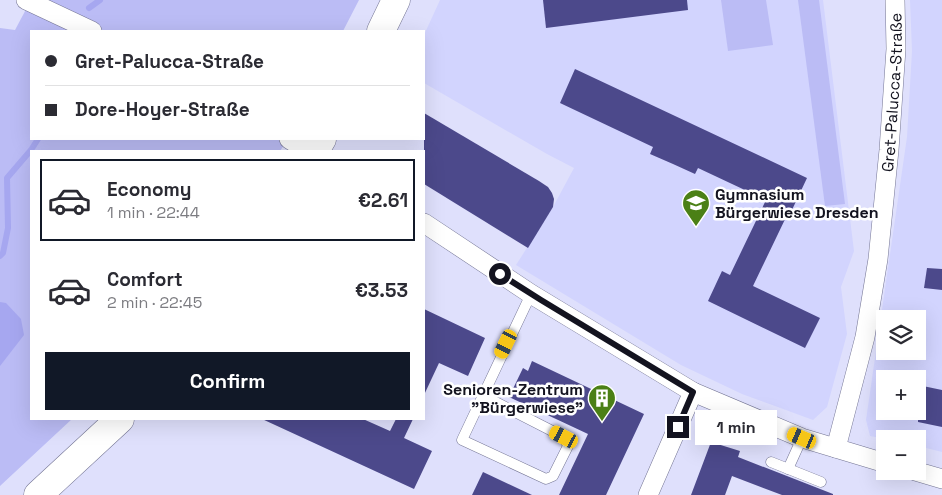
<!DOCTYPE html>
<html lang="en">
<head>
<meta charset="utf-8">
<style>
	body { margin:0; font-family:"Space Grotesk",sans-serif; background:#f2f2f3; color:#2b2b33; height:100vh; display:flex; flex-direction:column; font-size:19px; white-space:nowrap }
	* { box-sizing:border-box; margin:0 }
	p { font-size:16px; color:#7c7c81 }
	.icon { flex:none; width:28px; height:28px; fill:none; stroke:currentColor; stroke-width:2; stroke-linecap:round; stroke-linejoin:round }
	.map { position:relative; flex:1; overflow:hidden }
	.side { position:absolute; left:30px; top:150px; width:395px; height:270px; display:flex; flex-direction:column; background:#fff; border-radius:0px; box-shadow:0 5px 20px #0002 }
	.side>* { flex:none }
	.banner { position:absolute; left:30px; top:30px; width:395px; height:110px; border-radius:0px; box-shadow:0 5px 20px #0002; display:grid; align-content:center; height:110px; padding:0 15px; background:#fff }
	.controls { position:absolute; left:876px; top:310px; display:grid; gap:10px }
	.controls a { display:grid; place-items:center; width:50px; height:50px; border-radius:0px; background:#fff; box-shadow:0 5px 20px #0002; font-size:25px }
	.end { position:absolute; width:22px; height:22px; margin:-11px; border:6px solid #13131f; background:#fff; box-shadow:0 0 0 2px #fff }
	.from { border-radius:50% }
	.bubble { position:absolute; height:35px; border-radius:0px; background:#fff; box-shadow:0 5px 20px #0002; font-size:16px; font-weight:800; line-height:35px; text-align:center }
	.car { position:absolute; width:15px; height:30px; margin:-15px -8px; border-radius:6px; box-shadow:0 0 4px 1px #0007; background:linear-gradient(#f5c518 24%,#345 0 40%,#f5c518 0 76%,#345 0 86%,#f5c518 0) }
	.banner b { display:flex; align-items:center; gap:18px; height:48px; font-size:19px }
	.banner b+b { border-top:1px solid #e1e1e2 }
	.banner i { width:12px; height:12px; background:#2b2b33 }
	ul { padding:9px 0 0; list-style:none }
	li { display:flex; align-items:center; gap:15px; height:82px; margin:0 10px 8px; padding:0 5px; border:2px solid transparent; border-radius:0px }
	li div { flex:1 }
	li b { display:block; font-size:19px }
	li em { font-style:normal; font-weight:800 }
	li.on { border-color:#111827 }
	li>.icon { width:45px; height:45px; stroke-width:1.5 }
	.cta { display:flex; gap:10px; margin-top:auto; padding:10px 15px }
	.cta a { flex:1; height:58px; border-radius:0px; background:#111827; color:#fff; font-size:20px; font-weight:800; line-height:58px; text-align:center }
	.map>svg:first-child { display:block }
	.built { fill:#d2d4fe; fill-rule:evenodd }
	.green { fill:#bbbcf5 }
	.water { fill:#a6a7f0 }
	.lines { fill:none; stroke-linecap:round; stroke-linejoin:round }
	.stream { stroke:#a6a7f0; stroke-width:6 }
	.building { fill:#4c498b }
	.lane-casing { stroke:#747594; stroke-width:11 }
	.street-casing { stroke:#747594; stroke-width:20 }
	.secondary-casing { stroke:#747594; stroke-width:29 }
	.lane { stroke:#fff; stroke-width:10 }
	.street { stroke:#fff; stroke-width:19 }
	.secondary { stroke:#fff; stroke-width:28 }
	.route { stroke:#13131f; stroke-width:6 }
	.labels { text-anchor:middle; stroke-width:5; stroke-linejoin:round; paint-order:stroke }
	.street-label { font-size:16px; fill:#13131f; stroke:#fff }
	.poi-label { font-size:16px; font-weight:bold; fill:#13131f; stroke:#fff; text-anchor:start }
</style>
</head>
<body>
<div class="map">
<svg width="942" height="495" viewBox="0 0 942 495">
	<rect width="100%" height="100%" fill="#dfe0fc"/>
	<g class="built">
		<path d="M440 0H823L854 251 841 287 847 334 827 407 813 420 742 394 681 365 516 265 553 207 574 168 547 154 424 83V35Z"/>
		<path d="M910 0H942V452L918 446V439H885L870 436 866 420 907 137 912 51ZM885 319H918V351H885ZM885 379H918V411H885Z"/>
	</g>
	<g class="green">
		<path d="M31 0H359L343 31H31V139H288L280 151H31V419H72L0 486V28L15 30Z"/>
		<path d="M721 0H766L773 45 728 51Z"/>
		<path d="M798 0H819L845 204 825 206Z"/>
	</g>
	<path class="water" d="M0 302 6 303 21 319 24 335 0 366Z"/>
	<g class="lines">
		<g class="stream">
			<path d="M89 8 100 0"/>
			<path d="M0 256 3 253 8 228 7 178 31 150 38 139"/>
		</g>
	</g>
	<g class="building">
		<path d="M543 0H687L688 10 546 28Z"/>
		<path d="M575 69 807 178 791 212 789 211 753 286 820 318 805 348 708 301 722 271 730 275 766 200 698 168 695 174 673 164 650 154 653 147 560 103Z"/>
		<path d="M424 113 539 181 548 187 552 193 554 199 553 207 528 248 424 184Z"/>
		<path d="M927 268 942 269V290L924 288Z"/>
		<path d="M424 309 485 338 468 376 439 363 424 395Z"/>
		<path d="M532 361 644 414 606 495H559L588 434 509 397 523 368 528 371Z"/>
		<path d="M918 385 942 390V427L918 422Z"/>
		<path d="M262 419H363L390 431 396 419H413L404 438 432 451 414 489Z"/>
		<path d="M711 442 740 451 738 457 833 494V495H782L732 476 725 495H691Z"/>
		<path d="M483 472 532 495H472Z"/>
	</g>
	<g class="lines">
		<g class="lane-casing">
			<g id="lane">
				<path d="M482 395 564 437 568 446 553 476 546 479 462 440 531 294"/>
				<path d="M771 462 821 482"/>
				<path d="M788 469 802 438"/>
			</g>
		</g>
		<g class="street-casing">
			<g id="street">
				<path d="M26 0 92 31"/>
				<path d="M289 139 308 151"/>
				<path d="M424 223 531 294 693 392 802 438 885 463"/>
				<path id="s1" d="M836 448 865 337 878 259 889 150 896 49 895 0"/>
				<path d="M915 471 942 479"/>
				<path d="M648 495 693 392"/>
			</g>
		</g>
		<g class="secondary-casing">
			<g id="secondary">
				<path d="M381 31 396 0"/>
				<path d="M315 151 322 139"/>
				<path d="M38 495 120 419"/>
			</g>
		</g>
		<use href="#lane" class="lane"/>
		<use href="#street" class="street"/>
		<use href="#secondary" class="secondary"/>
	</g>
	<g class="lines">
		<path class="route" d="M500 274 541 300 693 392 678 427"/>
	</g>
	<defs>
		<g id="school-pin" transform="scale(1.4375)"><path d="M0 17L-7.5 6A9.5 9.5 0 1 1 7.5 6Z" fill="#4b8016" stroke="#fff"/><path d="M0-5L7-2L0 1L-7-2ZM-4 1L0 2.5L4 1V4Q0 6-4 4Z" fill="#fff"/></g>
		<g id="building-pin" transform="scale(1.4375)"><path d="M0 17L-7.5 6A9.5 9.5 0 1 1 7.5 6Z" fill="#4b8016" stroke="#fff"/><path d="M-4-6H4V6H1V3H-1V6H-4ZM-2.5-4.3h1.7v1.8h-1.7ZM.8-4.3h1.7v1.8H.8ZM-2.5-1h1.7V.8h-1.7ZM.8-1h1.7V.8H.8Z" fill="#fff"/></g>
	</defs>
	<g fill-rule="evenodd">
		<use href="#school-pin" x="696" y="203"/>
		<use href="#building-pin" x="602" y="398"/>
	</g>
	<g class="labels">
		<g class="street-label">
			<text dy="6" stroke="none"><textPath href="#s1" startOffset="361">Gret-Palucca-Straße</textPath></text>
		</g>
		<g class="poi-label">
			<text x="715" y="200">Gymnasium<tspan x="715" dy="18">Bürgerwiese Dresden</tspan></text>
			<text x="583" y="395" text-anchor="end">Senioren-Zentrum<tspan x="583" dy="18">"Bürgerwiese"</tspan></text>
		</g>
	</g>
</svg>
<div class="controls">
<a><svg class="icon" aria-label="layers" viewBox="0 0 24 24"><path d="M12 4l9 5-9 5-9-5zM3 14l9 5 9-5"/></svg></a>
<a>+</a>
<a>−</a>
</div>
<i class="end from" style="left:500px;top:274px"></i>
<i class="end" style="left:678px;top:427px"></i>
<div class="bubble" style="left:695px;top:410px;width:82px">1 min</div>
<i class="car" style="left:506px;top:344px;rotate:206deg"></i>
<i class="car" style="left:564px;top:437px;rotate:297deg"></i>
<i class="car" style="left:802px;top:438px;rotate:293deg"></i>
<div class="banner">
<b><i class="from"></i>Gret-Palucca-Straße</b>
<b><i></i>Dore-Hoyer-Straße</b>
</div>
<section class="side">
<ul>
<li class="on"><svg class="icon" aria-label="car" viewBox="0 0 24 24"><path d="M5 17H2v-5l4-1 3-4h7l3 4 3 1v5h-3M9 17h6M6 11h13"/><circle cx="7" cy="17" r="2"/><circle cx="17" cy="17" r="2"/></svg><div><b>Economy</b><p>1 min · 22:44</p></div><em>€2.61</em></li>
<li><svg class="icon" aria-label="car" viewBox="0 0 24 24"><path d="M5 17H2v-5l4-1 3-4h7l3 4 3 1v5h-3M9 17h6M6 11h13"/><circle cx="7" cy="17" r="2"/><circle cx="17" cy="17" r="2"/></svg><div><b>Comfort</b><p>2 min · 22:45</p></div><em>€3.53</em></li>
</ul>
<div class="cta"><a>Confirm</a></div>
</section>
</div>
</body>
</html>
